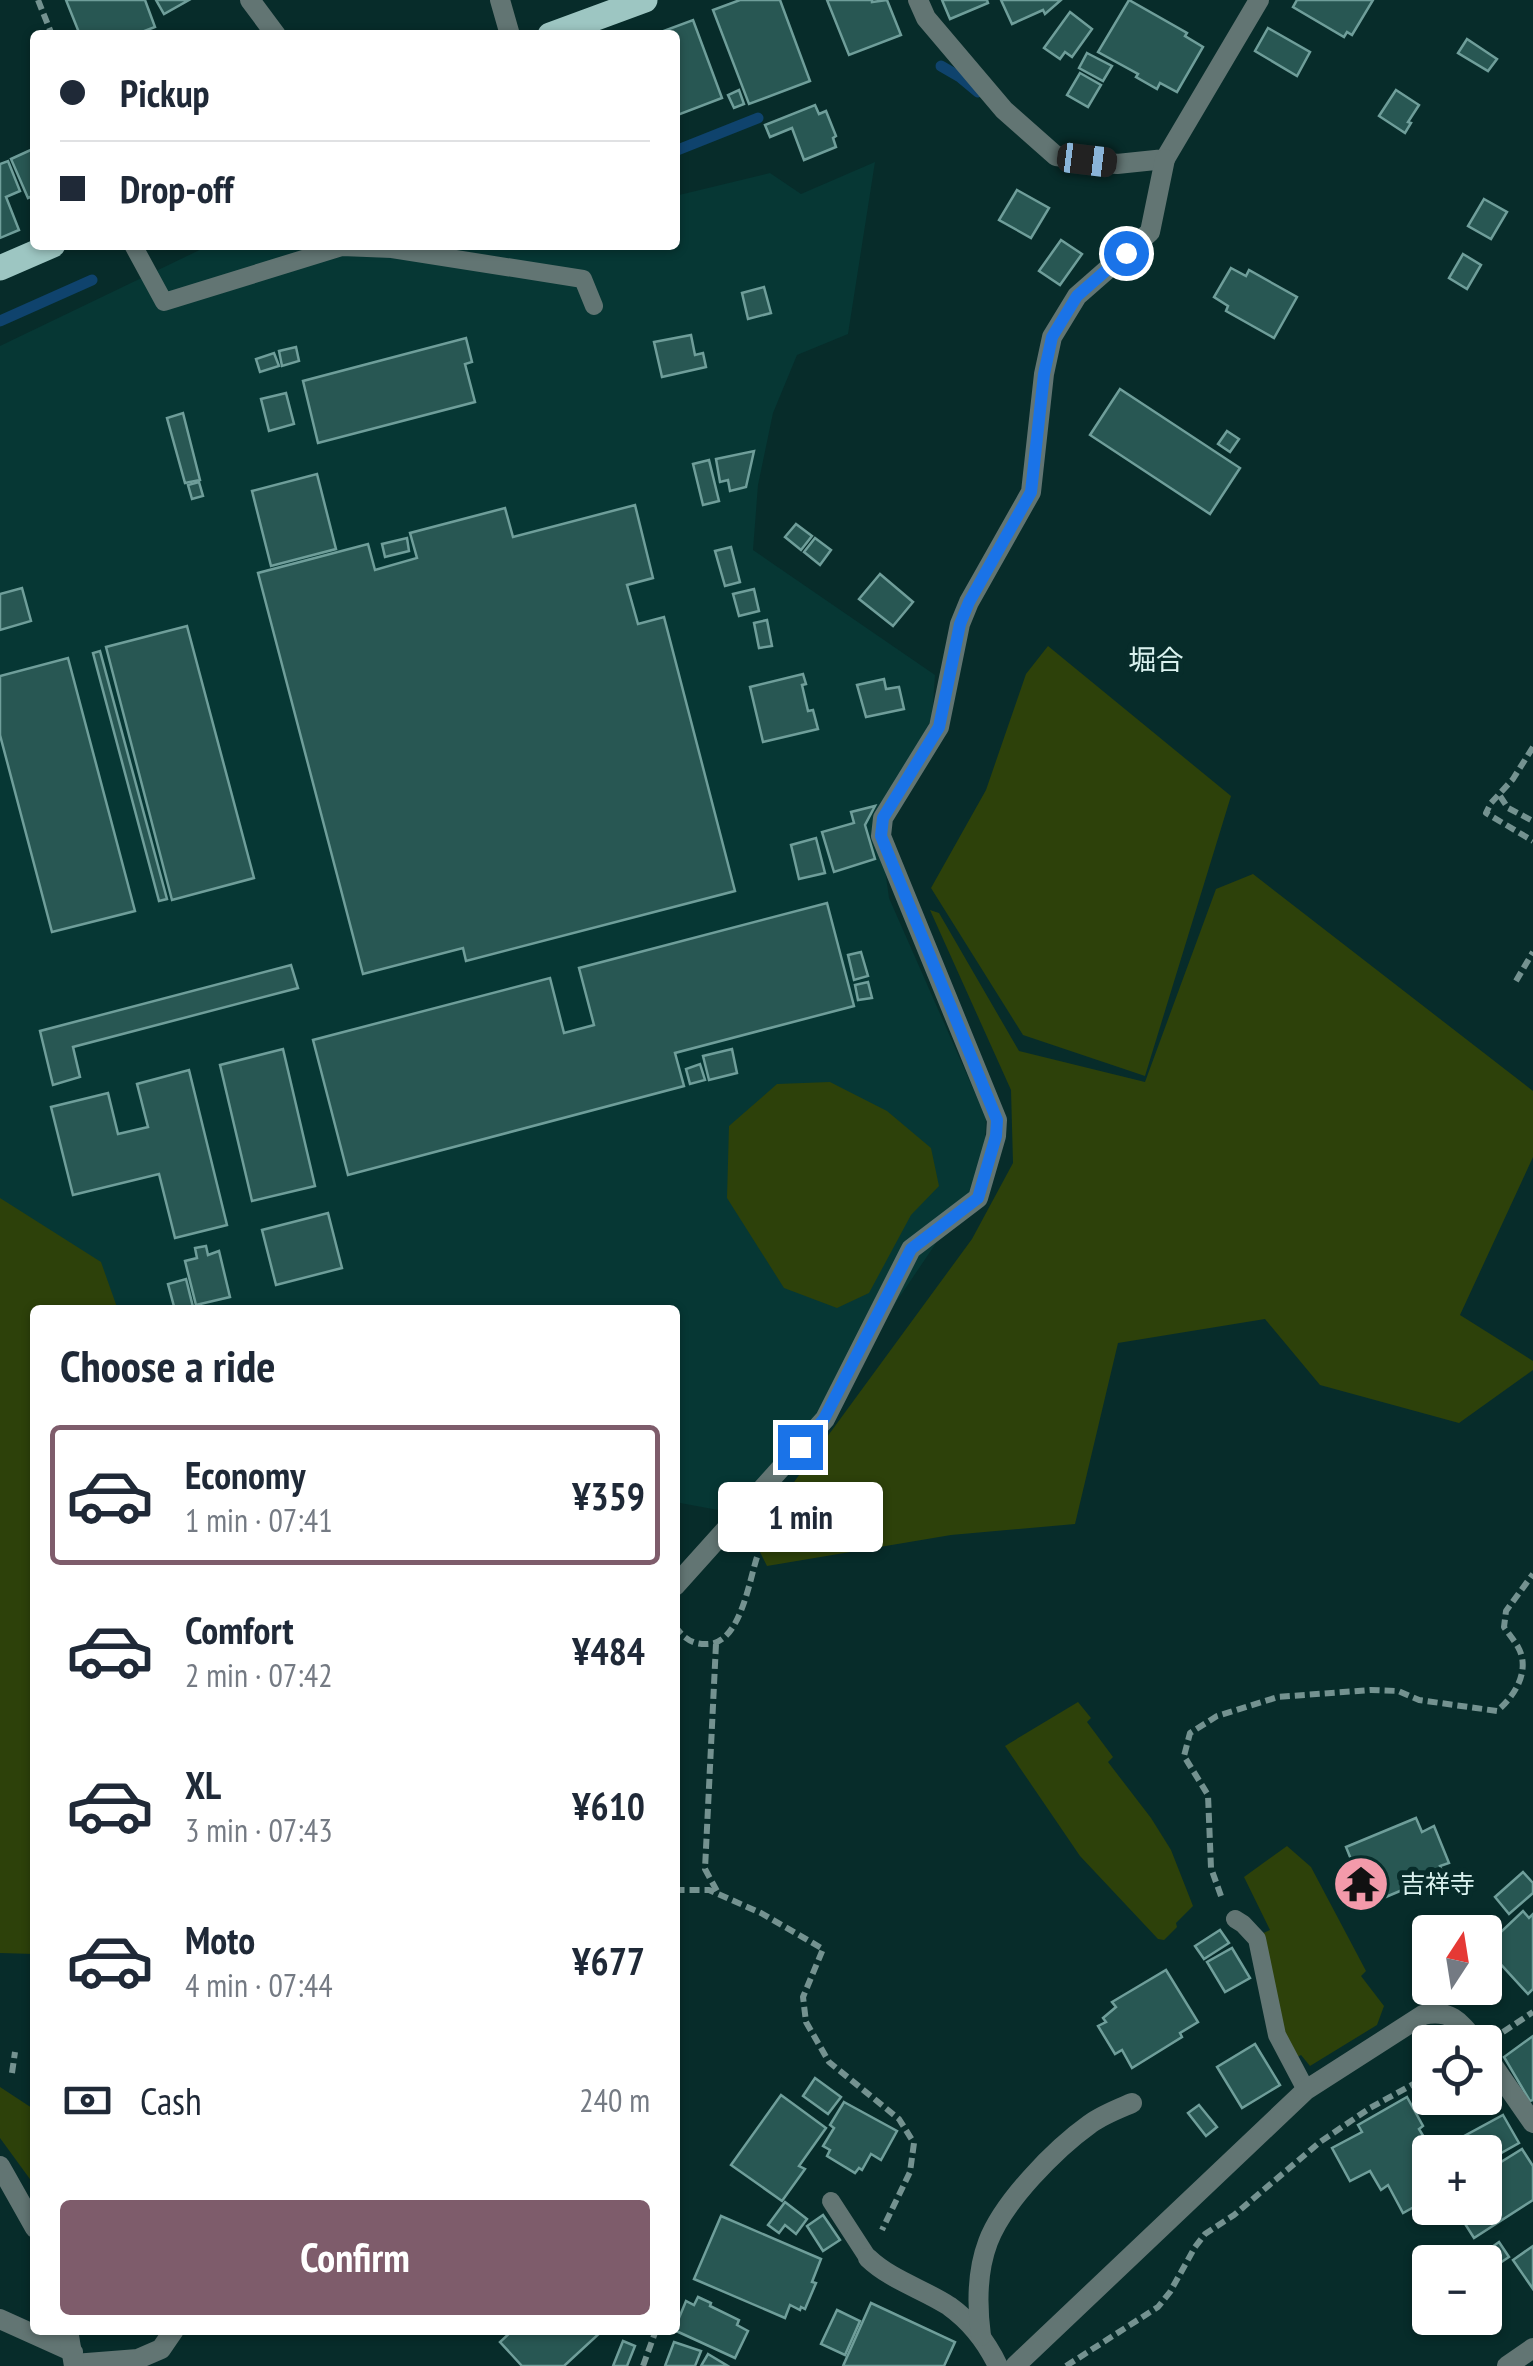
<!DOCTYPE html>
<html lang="en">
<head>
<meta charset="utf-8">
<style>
	body { margin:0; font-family:"PT Sans Narrow","Noto Sans JP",sans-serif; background:#f6f6f7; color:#1f2937; height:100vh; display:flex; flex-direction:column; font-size:38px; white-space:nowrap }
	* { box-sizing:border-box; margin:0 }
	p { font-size:32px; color:#747a83 }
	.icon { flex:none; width:55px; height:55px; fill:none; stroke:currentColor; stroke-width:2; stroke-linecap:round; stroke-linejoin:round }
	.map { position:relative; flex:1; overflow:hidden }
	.panel { position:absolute; left:30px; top:1305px; width:650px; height:1030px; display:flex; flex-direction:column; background:#fff; border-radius:10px; box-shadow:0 2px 8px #0004 }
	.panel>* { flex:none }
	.banner { position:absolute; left:30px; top:30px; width:650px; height:220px; border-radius:10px; box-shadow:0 2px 8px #0004; display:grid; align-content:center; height:220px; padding:0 30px; background:#fff }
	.needle { width:65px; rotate:12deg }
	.buttons { position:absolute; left:1412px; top:1915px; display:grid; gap:20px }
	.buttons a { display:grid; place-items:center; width:90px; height:90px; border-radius:10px; background:#fff; box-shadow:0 2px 8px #0004; font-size:50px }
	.end { position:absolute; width:45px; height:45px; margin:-22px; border:12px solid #1a73e8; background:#fff; box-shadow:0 0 0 5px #fff }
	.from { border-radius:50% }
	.bubble { position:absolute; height:70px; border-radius:10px; background:#fff; box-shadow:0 2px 8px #0004; font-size:32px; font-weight:700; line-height:70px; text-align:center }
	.car { position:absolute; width:30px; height:60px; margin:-30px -15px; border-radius:12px; box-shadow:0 0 8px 2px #0007; background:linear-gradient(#222 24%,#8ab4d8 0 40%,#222 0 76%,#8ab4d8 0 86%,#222 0) }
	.banner b { display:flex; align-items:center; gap:35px; height:95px; font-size:38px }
	.banner b+b { border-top:2px solid #e0e1e3 }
	.banner i { width:25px; height:25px; background:#1f2937 }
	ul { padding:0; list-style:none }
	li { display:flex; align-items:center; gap:30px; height:140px; margin:0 20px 15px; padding:0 10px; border:5px solid transparent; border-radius:10px }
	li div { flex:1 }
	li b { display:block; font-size:38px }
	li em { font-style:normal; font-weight:700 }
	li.selected { border-color:#7e5c6b }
	li>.icon { width:90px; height:90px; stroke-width:1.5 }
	h2 { padding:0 30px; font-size:45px; line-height:120px }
	.pay { display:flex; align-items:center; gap:25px; height:110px; padding:0 30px; font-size:38px }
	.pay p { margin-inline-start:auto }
	.cta { display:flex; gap:20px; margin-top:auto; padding:20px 30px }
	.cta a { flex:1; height:115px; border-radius:10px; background:#7e5c6b; color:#fff; font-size:40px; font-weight:700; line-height:115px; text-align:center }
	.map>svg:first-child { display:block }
	.built { fill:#063734 }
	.green { fill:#2d410a }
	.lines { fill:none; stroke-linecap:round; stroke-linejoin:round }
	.stream { stroke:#0f436d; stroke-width:11 }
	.building { fill:#285753; stroke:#6f9e9a; stroke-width:2.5 }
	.path { stroke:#749290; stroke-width:6; stroke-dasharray:10 5; stroke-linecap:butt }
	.service { stroke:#627573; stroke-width:18 }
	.minor { stroke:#627573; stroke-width:20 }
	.tertiary { stroke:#627573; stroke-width:20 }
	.primary { stroke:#9dc6c2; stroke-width:25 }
	.route { stroke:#1a73e8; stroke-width:12 }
	.labels { text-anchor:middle; stroke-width:10; stroke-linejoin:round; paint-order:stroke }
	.poi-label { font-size:25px; fill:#daf2ef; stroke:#072c2a; text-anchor:start }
	.neighbourhood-label { font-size:28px; fill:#daf2ef; stroke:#072c2a }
</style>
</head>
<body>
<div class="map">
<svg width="1533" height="2366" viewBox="0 0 1533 2366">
	<rect width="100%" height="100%" fill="#072c2a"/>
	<path class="built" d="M875 162 848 334 797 355 773 413 758 485 753 550 935 675 932 718 878 818 889 898 986 1118 984 1162 966 1199 799 1445 734 1513 675 1502V1310H35L0 1292V346L210 245H675V196L770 173 801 194Z"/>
	<g class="green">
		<path d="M1048 646 1231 796 1145 1076 1023 1035 931 888 986 790 1026 674Z"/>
		<path d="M1253 874 1533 1091V1157L1460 1315 1533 1361V1370L1459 1423 1320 1385 1265 1319 1118 1343 1075 1524 951 1535 767 1566 753 1538 972 1239 1013 1163 1011 1090 930 910 939 913 1019 1051 1145 1082 1216 889Z"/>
		<path d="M830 1082 887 1111 931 1148 939 1186 911 1215 869 1293 837 1308 784 1288 727 1198 729 1126 777 1084Z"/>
		<path d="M0 1198 101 1262 118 1310H35V1954L0 1953Z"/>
		<path d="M1078 1702 1091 1718 1087 1722 1113 1757 1108 1762 1151 1818 1171 1850 1193 1906 1176 1923 1177 1927 1164 1940 1158 1939 1080 1856 1005 1746Z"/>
		<path d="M1287 1846 1311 1867 1366 1971 1361 1976 1384 2006 1377 2025 1310 2066 1301 2055 1293 2059 1281 2040 1259 1935 1270 1930 1244 1877Z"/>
		<path d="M0 2087 35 2110V2186L0 2138Z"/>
	</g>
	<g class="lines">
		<g class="stream">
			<path d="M941 66 960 77 978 92"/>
			<path d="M675 151 758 118"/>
			<path d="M0 321 92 280"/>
		</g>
	</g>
	<g class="building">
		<path d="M66 0H145L155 27 134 35H80Z"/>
		<path d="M156 0H189L164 14Z"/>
		<path d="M740 0H780L810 81 749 104 713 10Z"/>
		<path d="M827 0H872V2L887 0 901 35 849 55Z"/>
		<path d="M942 0H987L988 3 950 19Z"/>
		<path d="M1001 0H1061L1045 14 1043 10 1012 24Z"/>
		<path d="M1129 0 1187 33 1185 36 1203 47 1177 92 1160 83 1157 89 1136 77 1138 74 1098 52Z"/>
		<path d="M1297 0H1373L1352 35 1347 32 1344 37 1293 7Z"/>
		<path d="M1070 12 1092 29 1072 57 1065 52 1060 59 1044 48Z"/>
		<path d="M693 20 722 98 675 116V35H653Z"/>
		<path d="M1268 28 1310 52 1297 76 1255 51Z"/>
		<path d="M1467 39 1497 59 1488 71 1458 53Z"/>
		<path d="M1087 53 1112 66 1103 81 1079 68Z"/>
		<path d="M1080 73 1101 85 1088 107 1067 95Z"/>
		<path d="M739 90 744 104 734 108 728 95Z"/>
		<path d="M1396 90 1419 105 1408 122 1411 123 1405 133 1379 116Z"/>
		<path d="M815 105 819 114 826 111 836 136 833 138 836 147 804 160 792 128 770 137 765 125Z"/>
		<path d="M35 148V195L28 198 11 159Z"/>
		<path d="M8 161 20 191 6 197 19 230 0 238V164Z"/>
		<path d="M1017 190 1049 208 1031 238 999 220Z"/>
		<path d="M1484 199 1507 212 1491 239 1468 226Z"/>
		<path d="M1061 240 1082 254 1060 285 1039 271Z"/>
		<path d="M1463 254 1481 265 1467 289 1449 278Z"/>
		<path d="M1231 268 1246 276 1249 270 1297 297 1274 338 1226 311 1228 306 1214 297Z"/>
		<path d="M764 287 771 313 748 319 742 293Z"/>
		<path d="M691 335 695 355 703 353 706 367 662 377 654 342Z"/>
		<path d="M466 338 472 362 465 364 475 402 318 443 303 381Z"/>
		<path d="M296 347 299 361 282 366 279 351Z"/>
		<path d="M274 353 279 366 260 372 256 359Z"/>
		<path d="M1120 389 1240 468 1210 514 1090 435Z"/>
		<path d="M286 393 294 424 269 431 261 399Z"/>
		<path d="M183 413 200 480 185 483 167 418Z"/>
		<path d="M1227 431 1239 439 1230 452 1218 444Z"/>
		<path d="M754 451 746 487 730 491 728 480 720 482 716 459Z"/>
		<path d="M709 460 719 501 703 505 693 464Z"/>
		<path d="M317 474 336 549 271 566 252 491Z"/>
		<path d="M199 482 203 496 192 499 188 485Z"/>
		<path d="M635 505 653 578 627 585 638 624 664 617 735 891 466 961 463 948 363 974 258 573 368 544 375 570 417 558 410 533 505 508 513 537Z"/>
		<path d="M796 524 812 536 801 550 785 537Z"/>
		<path d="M407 538 409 551 385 557 382 544Z"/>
		<path d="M815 538 831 550 820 565 804 552Z"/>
		<path d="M731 547 740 582 725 586 715 551Z"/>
		<path d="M880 574 913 602 893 626 859 599Z"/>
		<path d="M22 588 31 621 0 630V594Z"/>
		<path d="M754 589 759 611 739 616 733 594Z"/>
		<path d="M767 620 772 646 759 648 754 623Z"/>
		<path d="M187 626 254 878 172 900 106 647Z"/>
		<path d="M100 651 167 899 159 901 93 653Z"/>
		<path d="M68 658 135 911 52 932 0 735V676Z"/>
		<path d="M803 674 806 684 802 685 808 711 813 710 818 729 763 742 750 687Z"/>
		<path d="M884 679 886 689 899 687 904 709 866 717 857 685Z"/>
		<path d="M875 806 865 825 875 859 834 872 822 832 854 823 851 812Z"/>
		<path d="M816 838 825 873 799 879 791 845Z"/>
		<path d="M827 903 854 1006 675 1053 684 1086 348 1175 313 1040 550 978 564 1033 594 1025 579 968Z"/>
		<path d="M861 952 868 976 854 980 848 955Z"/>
		<path d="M291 965 298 988 73 1047 80 1077 53 1085 40 1031Z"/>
		<path d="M868 982 872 998 858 1000 855 985Z"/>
		<path d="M283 1049 315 1186 252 1201 220 1065Z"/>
		<path d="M732 1049 737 1073 709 1080 703 1056Z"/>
		<path d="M700 1064 705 1080 690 1084 686 1069Z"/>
		<path d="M189 1070 227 1225 175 1238 159 1174 73 1195 51 1107 108 1093 118 1134 148 1127 137 1084Z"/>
		<path d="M328 1213 342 1268 276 1285 262 1230Z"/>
		<path d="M206 1246 208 1255 219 1251 230 1297 196 1305 185 1261 197 1258 195 1248Z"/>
		<path d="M186 1279 193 1307 175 1310 168 1284Z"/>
		<path d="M1416 1818 1422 1832 1434 1826 1449 1863 1440 1866 1443 1873 1369 1904 1346 1847Z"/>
		<path d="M1523 1872 1533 1883V1893L1509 1914 1495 1897Z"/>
		<path d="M1523 1911 1529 1918 1533 1914V1989L1528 1994 1485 1947Z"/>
		<path d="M1220 1930 1229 1943 1204 1959 1195 1946Z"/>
		<path d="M1232 1948 1250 1978 1225 1992 1207 1962Z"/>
		<path d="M1166 1970 1198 2022 1180 2033 1182 2037 1132 2068 1122 2050 1115 2054 1098 2026 1106 2022 1103 2018 1116 2007 1112 2002Z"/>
		<path d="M1533 2036V2100L1530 2101 1504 2057Z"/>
		<path d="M1255 2044 1280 2085 1242 2108 1217 2067Z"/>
		<path d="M815 2078 841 2097 828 2114 803 2096Z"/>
		<path d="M781 2095 826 2128 799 2166 805 2169 782 2201 731 2165Z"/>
		<path d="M1407 2097 1423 2126 1419 2129 1433 2152H1430V2198L1403 2213 1388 2185 1381 2190 1370 2171 1350 2181 1332 2148 1362 2132 1358 2125Z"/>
		<path d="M844 2102 897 2131 881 2160 871 2154 862 2170 859 2168 855 2173 827 2156 830 2150 823 2146 834 2128 830 2125Z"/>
		<path d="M1199 2105 1217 2127 1206 2136 1188 2113Z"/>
		<path d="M1503 2115 1519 2143 1485 2162V2152H1447L1444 2147Z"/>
		<path d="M1522 2149 1533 2166V2200L1474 2238 1455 2208H1485V2172Z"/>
		<path d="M785 2202 807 2219 796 2234 785 2225 779 2233 768 2225Z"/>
		<path d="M823 2215 840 2240 823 2251 807 2226Z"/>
		<path d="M721 2216 821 2259 812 2282 816 2283 805 2309 801 2307 800 2310 790 2305 785 2318 694 2279Z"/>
		<path d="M1499 2242 1509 2257 1491 2269 1482 2254Z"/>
		<path d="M1533 2246V2289L1513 2260Z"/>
		<path d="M698 2297 711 2303 710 2306 739 2320 737 2325 748 2331 735 2358 674 2330 686 2301 694 2305Z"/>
		<path d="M871 2303 955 2342 944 2366H843Z"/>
		<path d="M837 2310 860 2321 845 2355 821 2344Z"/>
		<path d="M513 2330H603L564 2366H522L500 2342Z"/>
		<path d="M623 2341 635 2346 627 2366H613Z"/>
		<path d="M674 2342 701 2351 695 2366H665Z"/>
		<path d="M708 2354 728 2366H701Z"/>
	</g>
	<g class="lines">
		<g class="path">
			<path d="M38 0 52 35"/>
			<path d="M1533 747 1513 779 1491 803 1486 813 1533 841"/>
			<path d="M1500 796 1508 808 1533 821"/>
			<path d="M1516 981 1533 952"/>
			<path d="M675 1626C684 1639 693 1645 709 1644 740 1642 749 1582 757 1557"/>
			<path d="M716 1644 705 1869 718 1893"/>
			<path d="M675 1892 679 1890H709L761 1913 823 1949 803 1997 806 2022 829 2062 899 2119 914 2143 910 2172 882 2230"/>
			<path d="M1221 1896 1211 1868 1208 1795 1184 1756 1190 1733 1217 1716 1278 1697 1371 1690 1398 1691 1419 1700 1497 1711C1515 1696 1531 1670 1518 1647 1514 1640 1508 1633 1504 1627L1506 1611 1533 1574"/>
			<path d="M1503 2032 1533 2012"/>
			<path d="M12 2073 15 2052"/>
			<path d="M643 2366 656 2330"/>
			<path d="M1066 2366 1158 2307 1170 2292 1195 2247 1205 2234 1234 2215 1320 2142 1370 2108 1430 2075"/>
		</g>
		<g class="service">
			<path d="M133 245 164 302 342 247 392 249 583 279 594 306"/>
			<path d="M1235 1919 1243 1924 1257 1939 1277 2035 1306 2090"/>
			<path d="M831 2201 868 2258"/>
		</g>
		<g class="minor">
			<path d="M250 0 276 35"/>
			<path d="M500 0 510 35"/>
			<path d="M918 0 926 18 1004 110 1056 156 1117 164 1165 159 1259 0"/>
			<path d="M675 1586 825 1419 911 1249 978 1198 996 1136 997 1120 881 836 883 818 939 727 960 624 969 602 1031 492 1044 374 1052 337 1077 296 1150 232 1165 159"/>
			<path d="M1485 2054 1533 2123"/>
			<path d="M868 2258C891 2280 923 2289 949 2306 970 2321 987 2343 998 2366"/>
			<path d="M0 2319 73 2352"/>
			<path d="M981 2336C977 2306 977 2271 988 2242 1003 2202 1055 2149 1090 2124 1102 2115 1118 2109 1132 2103"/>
			<path d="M74 2364 138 2359 161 2349 174 2330"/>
			<path d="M1015 2366 1306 2090 1423 2015C1451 2009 1460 2022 1476 2042"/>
		</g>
		<g class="tertiary">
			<path d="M0 2166 35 2228"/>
			<path d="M68 2330 74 2366"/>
			<path d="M1507 2366 1533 2348"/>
		</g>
		<g class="primary">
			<path d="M550 35 645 0"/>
			<path d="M0 268 53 245"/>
		</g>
	</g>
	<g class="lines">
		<path class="route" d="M800 1447 824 1419 911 1249 978 1198 996 1136 997 1120 881 836 883 818 939 727 960 624 969 602 1031 492 1044 374 1052 337 1077 296 1126 253"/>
	</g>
	<defs>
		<g id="temple-disc" transform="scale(2.875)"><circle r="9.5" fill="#f39aaa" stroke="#072c2a"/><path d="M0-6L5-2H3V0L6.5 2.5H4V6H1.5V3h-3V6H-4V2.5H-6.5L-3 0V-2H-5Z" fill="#111"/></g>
	</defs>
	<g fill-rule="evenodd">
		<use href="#temple-disc" x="1361" y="1884"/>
	</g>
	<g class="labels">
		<g class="poi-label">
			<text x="1400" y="1893">吉祥寺</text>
		</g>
		<g class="neighbourhood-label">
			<text x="1156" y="670">堀合</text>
		</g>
	</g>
</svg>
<div class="buttons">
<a><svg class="needle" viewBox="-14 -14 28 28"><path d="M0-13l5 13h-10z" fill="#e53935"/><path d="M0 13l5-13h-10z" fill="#747a83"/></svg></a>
<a><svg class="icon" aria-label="locate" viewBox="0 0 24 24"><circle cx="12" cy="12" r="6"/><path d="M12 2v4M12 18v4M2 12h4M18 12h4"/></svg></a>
<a>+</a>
<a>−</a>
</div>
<i class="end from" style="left:1126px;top:253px"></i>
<i class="end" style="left:800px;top:1447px"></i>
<div class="bubble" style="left:718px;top:1482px;width:165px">1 min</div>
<i class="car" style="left:1087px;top:160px;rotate:97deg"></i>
<div class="banner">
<b><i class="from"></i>Pickup</b>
<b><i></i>Drop-off</b>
</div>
<section class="panel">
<h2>Choose a ride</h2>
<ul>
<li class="selected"><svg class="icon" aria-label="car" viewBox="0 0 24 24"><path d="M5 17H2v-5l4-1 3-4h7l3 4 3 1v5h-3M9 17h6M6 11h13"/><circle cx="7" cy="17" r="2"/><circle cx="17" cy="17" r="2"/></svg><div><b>Economy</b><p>1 min · 07:41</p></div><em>¥359</em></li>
<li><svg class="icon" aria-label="car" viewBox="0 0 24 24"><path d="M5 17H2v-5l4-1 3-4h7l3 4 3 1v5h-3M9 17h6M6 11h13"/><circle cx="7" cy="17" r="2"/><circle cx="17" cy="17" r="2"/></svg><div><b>Comfort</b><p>2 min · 07:42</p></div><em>¥484</em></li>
<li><svg class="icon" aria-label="car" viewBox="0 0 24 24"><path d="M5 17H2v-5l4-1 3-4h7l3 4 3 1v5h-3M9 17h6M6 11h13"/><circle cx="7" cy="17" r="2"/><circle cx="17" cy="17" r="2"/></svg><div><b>XL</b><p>3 min · 07:43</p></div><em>¥610</em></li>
<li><svg class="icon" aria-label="car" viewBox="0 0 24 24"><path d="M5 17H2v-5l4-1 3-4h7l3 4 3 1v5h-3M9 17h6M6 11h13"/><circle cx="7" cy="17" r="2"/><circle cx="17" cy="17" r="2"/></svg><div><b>Moto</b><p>4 min · 07:44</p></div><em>¥677</em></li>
</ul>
<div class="pay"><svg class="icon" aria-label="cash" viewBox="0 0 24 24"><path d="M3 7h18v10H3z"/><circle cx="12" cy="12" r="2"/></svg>Cash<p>240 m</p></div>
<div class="cta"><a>Confirm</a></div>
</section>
</div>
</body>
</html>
